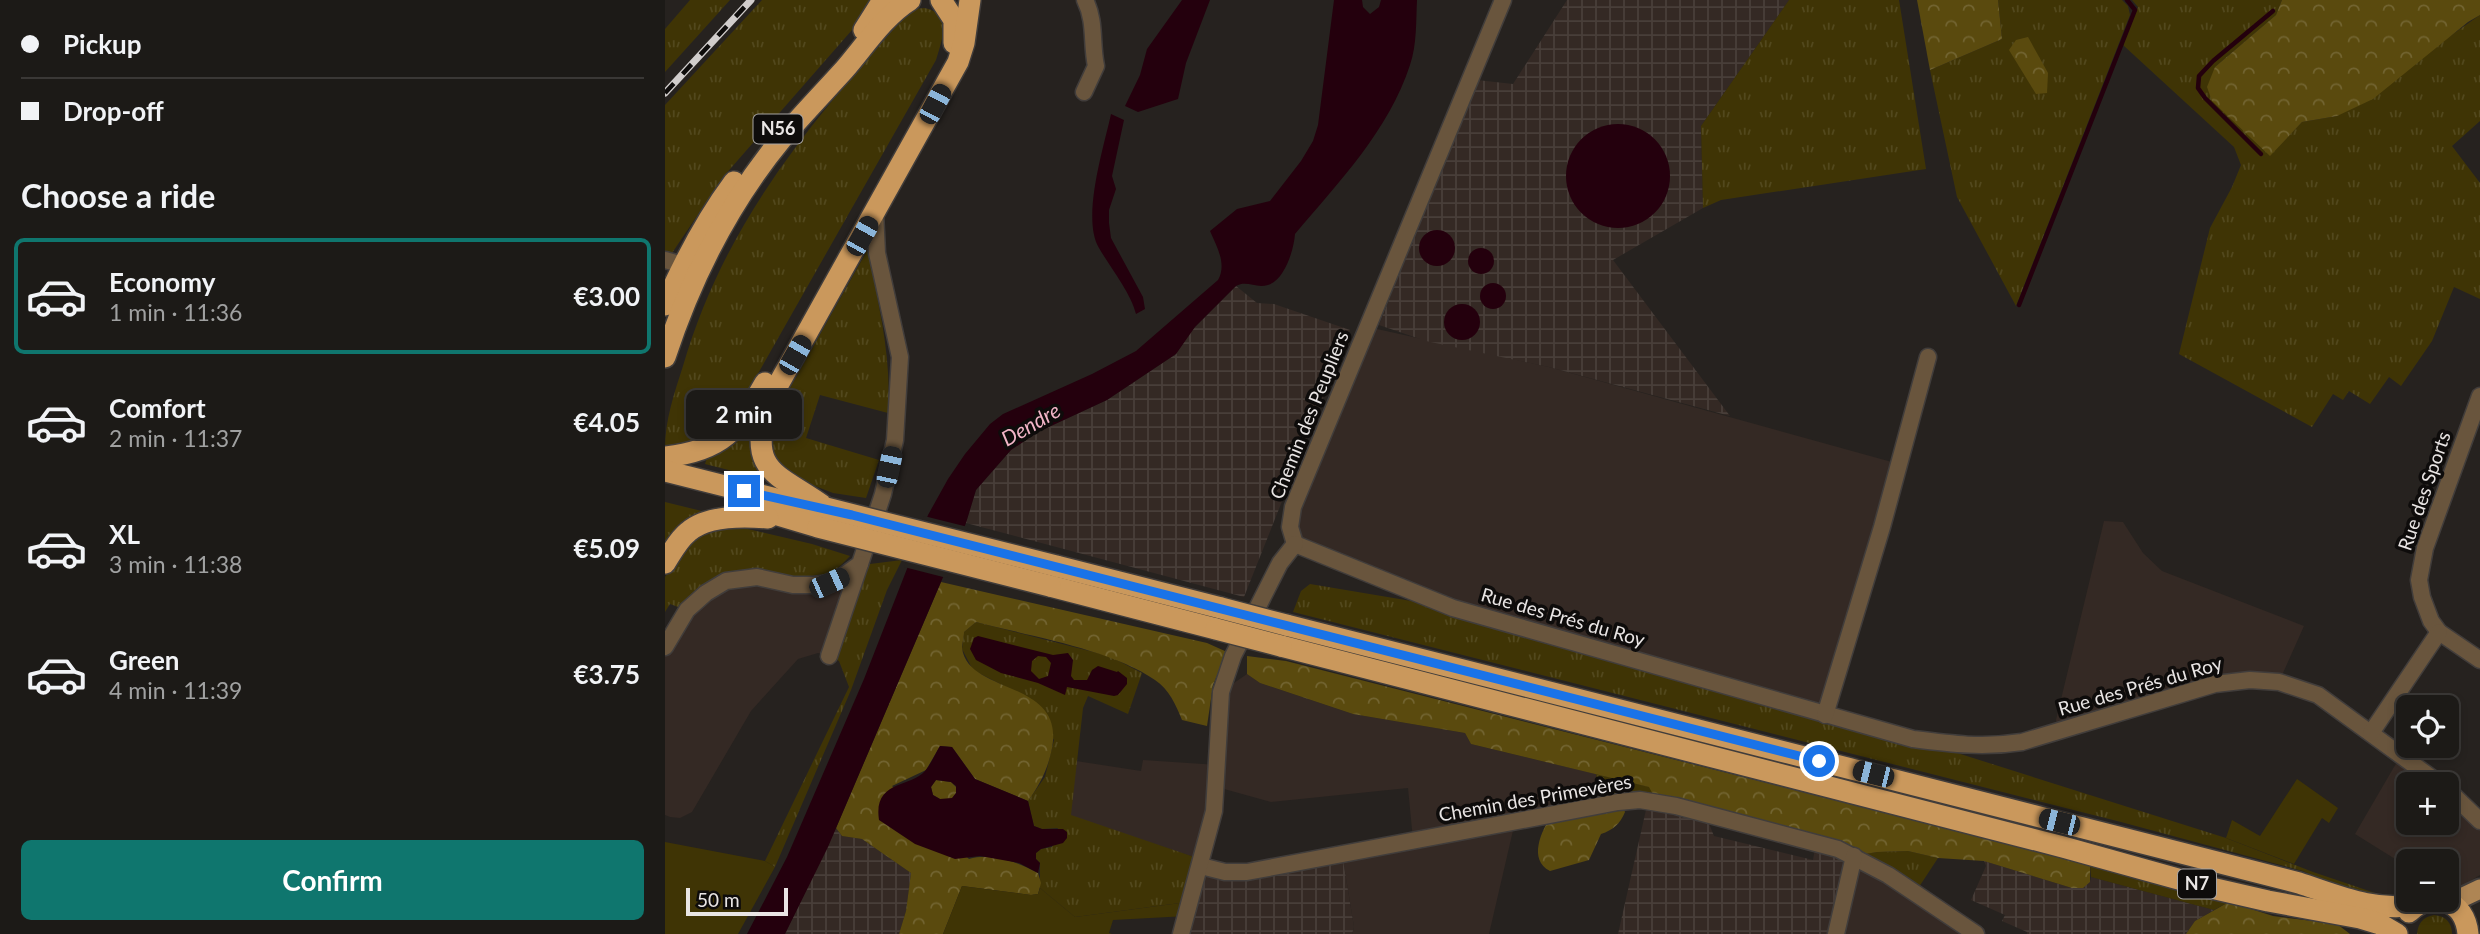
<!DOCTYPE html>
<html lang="en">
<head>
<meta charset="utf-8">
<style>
	body { margin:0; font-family:Lato,sans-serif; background:#292724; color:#f1f3f6; height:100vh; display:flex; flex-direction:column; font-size:26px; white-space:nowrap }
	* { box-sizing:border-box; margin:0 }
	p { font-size:23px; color:#a0a1a1 }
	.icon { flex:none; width:38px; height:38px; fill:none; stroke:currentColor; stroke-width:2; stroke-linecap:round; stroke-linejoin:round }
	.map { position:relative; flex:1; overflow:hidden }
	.drawer { display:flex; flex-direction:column; background:#1c1a17; width:665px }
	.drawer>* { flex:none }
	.guide { display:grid; align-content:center; height:154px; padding:0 21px; background:#1c1a17 }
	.controls { position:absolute; left:1731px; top:695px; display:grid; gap:14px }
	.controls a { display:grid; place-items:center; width:63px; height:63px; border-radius:10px; background:#1c1a17; box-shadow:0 4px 10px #0003,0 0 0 2px #3a3836; font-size:35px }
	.scale { position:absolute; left:21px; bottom:18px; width:102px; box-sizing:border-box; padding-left:7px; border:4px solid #e9e5e4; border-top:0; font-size:19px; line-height:24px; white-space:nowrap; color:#e9e5e4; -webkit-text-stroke:5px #0e0c0b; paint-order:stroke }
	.end { position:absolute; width:32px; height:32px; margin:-16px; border:9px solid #1a73e8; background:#fff; box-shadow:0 0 0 4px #fff }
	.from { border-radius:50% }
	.bubble { position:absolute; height:49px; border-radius:10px; background:#1c1a17; box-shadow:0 4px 10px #0003,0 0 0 2px #3a3836; font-size:23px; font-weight:700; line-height:49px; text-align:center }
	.car { position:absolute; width:21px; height:42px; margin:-21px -10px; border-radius:9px; box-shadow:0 0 5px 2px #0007; background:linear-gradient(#222 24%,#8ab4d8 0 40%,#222 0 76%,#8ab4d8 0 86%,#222 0) }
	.guide b { display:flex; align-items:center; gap:24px; height:66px; font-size:26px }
	.guide b+b { border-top:2px solid #3a3836 }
	.guide i { width:18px; height:18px; background:#f1f3f6 }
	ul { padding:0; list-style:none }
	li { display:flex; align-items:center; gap:21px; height:116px; margin:0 14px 10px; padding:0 7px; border:4px solid transparent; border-radius:10px }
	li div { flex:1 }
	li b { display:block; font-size:26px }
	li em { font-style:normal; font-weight:700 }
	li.current { border-color:#0f766e }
	li>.icon { width:63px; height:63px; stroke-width:1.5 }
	h2 { padding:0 21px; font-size:32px; line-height:84px }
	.primary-button { display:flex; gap:14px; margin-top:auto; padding:14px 21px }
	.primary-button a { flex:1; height:80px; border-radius:10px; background:#0f766e; color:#fff; font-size:28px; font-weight:700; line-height:80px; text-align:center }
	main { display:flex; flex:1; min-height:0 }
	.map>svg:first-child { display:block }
	.built { fill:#342924 }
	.industrial { fill:url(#industrial-grid) }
	.grass { fill:url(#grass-tufts) }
	.forest { fill:url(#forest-crowns) }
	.garden { fill:#3f3405 }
	.water { fill:#24000d; fill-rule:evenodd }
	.pier { fill:#26221f }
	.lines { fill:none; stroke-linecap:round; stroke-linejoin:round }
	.stream { stroke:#24000d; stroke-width:4.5 }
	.minor-casing { stroke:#413d3b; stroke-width:19 }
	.major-casing { stroke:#413d3b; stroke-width:23 }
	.highway-casing { stroke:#413d3b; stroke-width:24 }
	.minor { stroke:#69553d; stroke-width:16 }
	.major { stroke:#ae8554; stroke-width:19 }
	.highway { stroke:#ca985c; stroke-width:21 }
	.rail-casing { stroke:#d1cdcc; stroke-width:7 }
	.rail { stroke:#0e0c0b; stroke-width:4.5; stroke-dasharray:13; stroke-linecap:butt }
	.highway-bridge-casing { stroke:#413d3b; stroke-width:24; stroke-linecap:butt }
	.highway-bridge { stroke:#ca985c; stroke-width:21 }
	.route { stroke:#1a73e8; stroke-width:9 }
	.labels { text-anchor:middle; stroke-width:7; stroke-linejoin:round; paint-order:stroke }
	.shield { fill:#0e0c0b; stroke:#a7a4a3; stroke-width:2 }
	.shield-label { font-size:18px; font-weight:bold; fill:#e9e5e4 }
	.street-label { font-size:19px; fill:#e9e5e4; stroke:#0e0c0b }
	.water-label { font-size:21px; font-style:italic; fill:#f3b5c8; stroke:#0e0c0b }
</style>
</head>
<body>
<main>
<section class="drawer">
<div class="guide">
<b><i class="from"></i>Pickup</b>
<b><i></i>Drop-off</b>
</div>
<h2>Choose a ride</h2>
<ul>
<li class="current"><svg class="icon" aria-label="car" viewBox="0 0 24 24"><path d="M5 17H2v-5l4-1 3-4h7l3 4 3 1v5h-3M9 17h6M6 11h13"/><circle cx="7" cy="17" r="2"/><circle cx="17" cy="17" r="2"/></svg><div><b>Economy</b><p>1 min · 11:36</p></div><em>€3.00</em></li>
<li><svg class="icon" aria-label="car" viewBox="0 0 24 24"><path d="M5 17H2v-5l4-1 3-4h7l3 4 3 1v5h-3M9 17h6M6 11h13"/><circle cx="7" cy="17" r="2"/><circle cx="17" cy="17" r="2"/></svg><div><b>Comfort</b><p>2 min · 11:37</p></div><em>€4.05</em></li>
<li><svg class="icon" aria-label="car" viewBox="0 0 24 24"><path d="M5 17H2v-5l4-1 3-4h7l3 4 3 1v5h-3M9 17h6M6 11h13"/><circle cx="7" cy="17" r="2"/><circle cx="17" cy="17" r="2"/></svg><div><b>XL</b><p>3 min · 11:38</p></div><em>€5.09</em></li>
<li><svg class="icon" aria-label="car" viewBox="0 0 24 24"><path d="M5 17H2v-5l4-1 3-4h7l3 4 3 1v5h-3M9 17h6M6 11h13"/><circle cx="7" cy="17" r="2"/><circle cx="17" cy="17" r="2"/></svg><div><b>Green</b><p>4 min · 11:39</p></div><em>€3.75</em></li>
</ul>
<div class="primary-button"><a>Confirm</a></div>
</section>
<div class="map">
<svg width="1815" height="934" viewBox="0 0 1815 934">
	<defs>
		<pattern id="industrial-grid" width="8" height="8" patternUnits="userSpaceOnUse" patternTransform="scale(1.75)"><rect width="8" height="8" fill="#342924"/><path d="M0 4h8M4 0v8" fill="none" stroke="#483e39"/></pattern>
		<pattern id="grass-tufts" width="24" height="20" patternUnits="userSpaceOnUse" patternTransform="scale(1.75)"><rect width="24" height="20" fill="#3f3405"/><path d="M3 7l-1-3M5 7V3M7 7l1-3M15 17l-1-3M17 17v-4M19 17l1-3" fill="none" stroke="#52481d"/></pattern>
		<pattern id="forest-crowns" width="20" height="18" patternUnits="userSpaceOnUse" patternTransform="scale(1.75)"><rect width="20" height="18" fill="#5a4a0e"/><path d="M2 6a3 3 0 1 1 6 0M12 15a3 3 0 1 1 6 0" fill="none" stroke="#726431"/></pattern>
	</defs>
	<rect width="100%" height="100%" fill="#26221f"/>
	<g class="built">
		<path d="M703 327 884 367 1234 464 1160 715 843 624 630 544 625 526Z"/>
		<path d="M1439 521 1458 522 1478 553 1497 571 1639 626 1614 682 1585 680 1394 731 1391 720Z"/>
		<path d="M61 581 168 584 186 590 164 656 153 653 133 659 86 711 27 812 15 818 5 817 0 815V647L12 629Z"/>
		<path d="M582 674 595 683 688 714 800 733 806 744 931 774 935 806 850 822 824 934H687L689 927 677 854 748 840 743 788 606 802 552 787 538 860 405 816 411 761 476 771 478 760 553 765 556 692Z"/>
		<path d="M1736 755 1775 784H1743V822H1782V789L1815 821V875L1797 886 1782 887V861H1743V867L1690 834Z"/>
		<path d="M1189 856 1311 934H1171Z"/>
	</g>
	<g class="industrial">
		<path d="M902 0H1124L1036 126 1038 208 948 260 1065 416 884 367 761 341 714 325 812 80 848 84Z"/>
		<path d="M571 286 592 303 609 304 685 330 579 597 301 523 311 490 346 450 373 432 442 400 511 354 526 331Z"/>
		<path d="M983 801 1040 814 1049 836 1148 860 1151 843 1189 856 1171 934H953Z"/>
		<path d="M171 828 177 836 197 839 246 873 241 911 234 934H120Z"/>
		<path d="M677 854 689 927 687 934H516L536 866 560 872Z"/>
		<path d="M1319 861 1407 888 1425 882 1426 877 1549 910 1530 921 1521 934H1362V932L1337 921 1340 915 1306 900 1321 866Z"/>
	</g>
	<g class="grass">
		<path d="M25 0H65L0 72V29Z"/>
		<path d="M97 0H207L194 22 59 176 7 253 0 254V105Z"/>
		<path d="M1124 0H1234L1261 169 1056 200 1038 208 1036 126Z"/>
		<path d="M1333 0H1457L1463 6 1465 15 1351 306 1292 197 1265 70 1337 39Z"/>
		<path d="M1467 0H1617L1611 15 1550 67 1605 155 1637 122 1672 116 1815 15V121L1787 146 1815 183V299L1789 287 1767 341 1736 386 1724 377 1705 404 1684 391 1678 400 1668 394 1647 427 1514 354 1545 228 1567 187 1576 165 1569 147 1458 45 1473 7Z"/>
		<path d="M259 8C288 13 277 40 271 60L70 414 56 433 0 449C0 420 9 394 18 366 60 222 145 123 243 13L250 9Z"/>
		<path d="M203 249C213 305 227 355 223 413L155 395 141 438 214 460 201 498 168 493 122 475 113 468 102 436 103 427Z"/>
		<path d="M86 423 89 425 99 476 95 478 40 464 42 458 65 447Z"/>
		<path d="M0 502 53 515 0 555Z"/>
		<path d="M74 527 147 544 185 556 170 571 154 579 137 583 82 572 16 608 5 604 0 612V577L15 552 28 537 54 529Z"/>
		<path d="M237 560 222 590 186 690 110 867 100 861 184 687 174 661 164 656 197 565Z"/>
		<path d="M645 584 788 608 1248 739 1561 838 1648 872 1713 894 1738 896 1731 899 1678 891 1638 871 1456 822 628 612 636 591Z"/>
		<path d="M311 622 444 656 477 673 463 714 423 696 418 708 406 815 538 860 524 906 515 903 410 917 375 888V863L371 859V853L376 849 387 847 393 828 377 829 369 826 363 801 380 777 389 740 365 699 308 670 297 649 299 632Z"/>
		<path d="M931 774 985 787 992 802 935 806Z"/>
		<path d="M1243 851 1273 858 1250 893 1189 856 1212 852Z"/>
		<path d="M1425 865 1564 902 1549 910 1426 877Z"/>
		<path d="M1769 915C1781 916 1787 923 1787 934H1752C1753 923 1758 917 1769 915Z"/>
	</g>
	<g class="forest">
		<path d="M1252 0H1333L1337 39 1265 70Z"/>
		<path d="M1617 0H1815V15L1803 22 1708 99 1672 116 1637 122 1605 156 1547 101 1542 87 1550 67 1611 15Z"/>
		<path d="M1363 37 1383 73 1382 93 1371 94 1344 50 1351 40Z"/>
		<path d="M276 582 542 643 562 652 548 685 542 726 517 720C511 705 504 689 490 680 446 649 364 636 311 622L299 632C299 637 297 644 297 648 303 695 400 679 387 748 383 769 375 784 363 801L310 779 287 747 275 746 261 770 227 786 304 859C326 852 353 862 373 873L376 883 373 894 366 895 297 886 278 934H234L241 911 246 873 197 839 177 836 171 828Z"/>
		<path d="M582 656 621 661 1425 865V882L1418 888H1407L1319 861 1273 858 1243 851 1212 852 1189 856 992 802 984 787 806 744 800 733 688 714 595 683 582 674Z"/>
		<path d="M271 780 286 782 291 787V793L287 799H275L268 795 266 787Z"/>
		<path d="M957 805 960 812C955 824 948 830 936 834L924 860 885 871C863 860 876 831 887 815Z"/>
		<path d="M1564 902 1608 916 1672 924 1685 934H1521L1530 921Z"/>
	</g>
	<g class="garden">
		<path d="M1632 779 1673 808 1664 823 1657 818 1629 864 1561 838 1567 820 1595 836Z"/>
		<path d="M0 842 100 861 110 867 73 934H0Z"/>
		<path d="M297 886 366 895 373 894 375 888 410 917 515 903 524 906 522 916 448 920 444 933 447 934H278Z"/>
	</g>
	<g class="water">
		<path d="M517 0H545L521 63 513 99 473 112 460 106 475 75 482 49Z"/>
		<path d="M669 0H697L698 7 705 14 714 7 716 0H752C751 20 752 45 745 65 724 130 674 182 630 234 629 249 620 280 603 285 591 289 582 280 571 286L530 327 511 354 442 400 373 432 346 450 311 490 301 523 276 582 163 847 120 934H82L122 857 199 679 263 515 283 479 300 454 325 424 338 414 427 374 471 351 553 280C562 264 552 247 545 231L572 209 605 201 636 161 648 141 653 125Z"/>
		<path d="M446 114 459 120 447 176 451 189 444 210V223L446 238 478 297 480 309 471 314C466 293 445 267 434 248 416 218 439 147 446 114Z"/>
		<circle cx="953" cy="176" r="52"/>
		<circle cx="772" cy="248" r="18"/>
		<circle cx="816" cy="261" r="13"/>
		<circle cx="828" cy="296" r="13"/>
		<circle cx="797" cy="322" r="18"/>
		<path d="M313 636 388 655 403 653 408 660 406 676 409 680H422L427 670 433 666 452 672 453 671 462 678V684L453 695 449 696 402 687 400 695 373 683 336 673 311 660 305 649 309 638ZM373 656 381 657 386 663 383 676 374 679 366 671 367 661Z"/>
		<path d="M275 746 287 747 310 779 363 801 369 826 377 829H398L402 832V838L398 843 376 849 371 853V859L375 863 373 873 354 863 315 856 290 859 250 844 214 820C208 780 245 788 260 771 266 764 270 754 275 746ZM271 780 286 782 291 786V793L287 798 275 799 268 795 266 787Z"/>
	</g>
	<path class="pier" d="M259 516 303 527 282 578 239 567Z"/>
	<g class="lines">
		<g class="stream">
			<path d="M1596 154 1540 98 1533 88 1534 76 1548 61 1608 11"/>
			<path d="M1354 305 1470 10 1462 0"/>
		</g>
		<g class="minor-casing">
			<g id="minor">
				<path d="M419 92 431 66C426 43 431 22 420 0"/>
				<path d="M0 260 18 265"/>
				<path d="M1815 396 1760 548 1754 580 1757 597 1766 621 1774 632 1815 660"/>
				<path d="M630 544 788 608 1248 739C1287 744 1318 748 1357 742L1550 684 1585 680 1614 682 1653 695 1775 784"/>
				<path d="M630 544 625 527 628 507 838 0"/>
				<path d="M0 647 22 610 41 593 61 581 92 577 128 585H149L164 583 178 576 195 564 218 494 230 440 235 357 212 253 210 212"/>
				<path d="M164 656 195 564"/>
				<path d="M1160 715 1217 527 1263 357"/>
				<path d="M1706 733 1774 632"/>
				<path d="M1782 789 1815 821"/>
				<path d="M536 866 560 872H582L953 802 975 800 1011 806 1173 849 1223 875 1311 934"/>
				<path d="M516 934 549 811 556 692 568 656 615 563 630 544"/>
				<path d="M1171 934 1189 856"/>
			</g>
		</g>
		<g class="major-casing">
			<path id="major" d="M1779 900 1796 898 1815 889"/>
		</g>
		<g class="highway-casing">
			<g id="highway">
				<path d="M276 0 289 20V43"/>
				<path d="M199 30 218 0"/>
				<path d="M0 305C19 262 40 221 69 182"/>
				<path d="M0 357C26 278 65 201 118 137 138 114 159 92 179 70 199 47 219 16 245 0"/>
				<path d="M0 457C57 451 73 430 100 383"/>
				<path d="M0 471 131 504 159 508"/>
				<path d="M83 506 153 527"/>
				<path d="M161 508C114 473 81 475 103 403L293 62 299 43 305 0"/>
				<path d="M0 563C7 552 13 540 23 532 42 515 79 516 103 518"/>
				<path d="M391 566 556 608"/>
				<path d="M385 586 551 629"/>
				<path d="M621 625 1634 883C1674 896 1709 912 1752 905"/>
				<path d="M616 646 1398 847 1542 887 1603 901 1695 918 1715 924 1732 934"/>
				<path d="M1744 912C1768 889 1800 900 1803 934"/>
			</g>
		</g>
		<use href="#minor" class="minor"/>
		<use href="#major" class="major"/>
		<use href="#highway" class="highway"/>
		<g class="rail-casing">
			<path id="rail" d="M0 93 86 0"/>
		</g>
		<use href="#rail" class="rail"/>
		<g class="highway-bridge-casing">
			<g id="highway-bridge">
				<path d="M161 508 391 566"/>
				<path d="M153 527 385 586"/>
				<path d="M556 608 621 625"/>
				<path d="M551 629 616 646"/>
			</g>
		</g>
		<use href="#highway-bridge" class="highway-bridge"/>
	</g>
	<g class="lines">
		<path class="route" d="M79 491 187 515 1154 761"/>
	</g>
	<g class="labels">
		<g class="shield">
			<rect x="88.5" y="114.5" width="49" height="29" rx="5"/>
			<rect x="1513" y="869.5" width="38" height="29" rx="5"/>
		</g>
		<g class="shield-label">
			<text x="113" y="135">N56</text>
			<text x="1532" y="890">N7</text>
		</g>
		<g class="street-label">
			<text transform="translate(644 415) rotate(-68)" y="7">Chemin des Peupliers</text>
			<text transform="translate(1759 491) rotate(-71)" y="7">Rue des Sports</text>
			<text transform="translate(898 617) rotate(16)" y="7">Rue des Prés du Roy</text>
			<text transform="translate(1475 686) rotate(-16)" y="7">Rue des Prés du Roy</text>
			<text transform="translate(870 798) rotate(-10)" y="7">Chemin des Primevères</text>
		</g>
		<g class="water-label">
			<text transform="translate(366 425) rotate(-30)" y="7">Dendre</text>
		</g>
	</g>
</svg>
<div class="controls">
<a><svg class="icon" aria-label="locate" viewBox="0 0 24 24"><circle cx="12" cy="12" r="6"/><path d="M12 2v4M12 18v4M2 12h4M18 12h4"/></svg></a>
<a>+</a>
<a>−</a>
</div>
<div class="scale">50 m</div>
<i class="end from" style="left:1154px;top:761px"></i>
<i class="end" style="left:79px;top:491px"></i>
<div class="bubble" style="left:21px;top:390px;width:116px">2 min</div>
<i class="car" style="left:270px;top:104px;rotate:28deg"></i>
<i class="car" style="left:197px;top:236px;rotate:29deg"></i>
<i class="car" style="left:130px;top:355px;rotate:30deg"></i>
<i class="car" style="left:224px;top:467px;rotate:12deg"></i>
<i class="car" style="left:164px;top:583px;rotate:66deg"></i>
<i class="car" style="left:1208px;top:774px;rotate:284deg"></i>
<i class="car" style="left:1394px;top:822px;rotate:284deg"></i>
</div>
</main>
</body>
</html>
